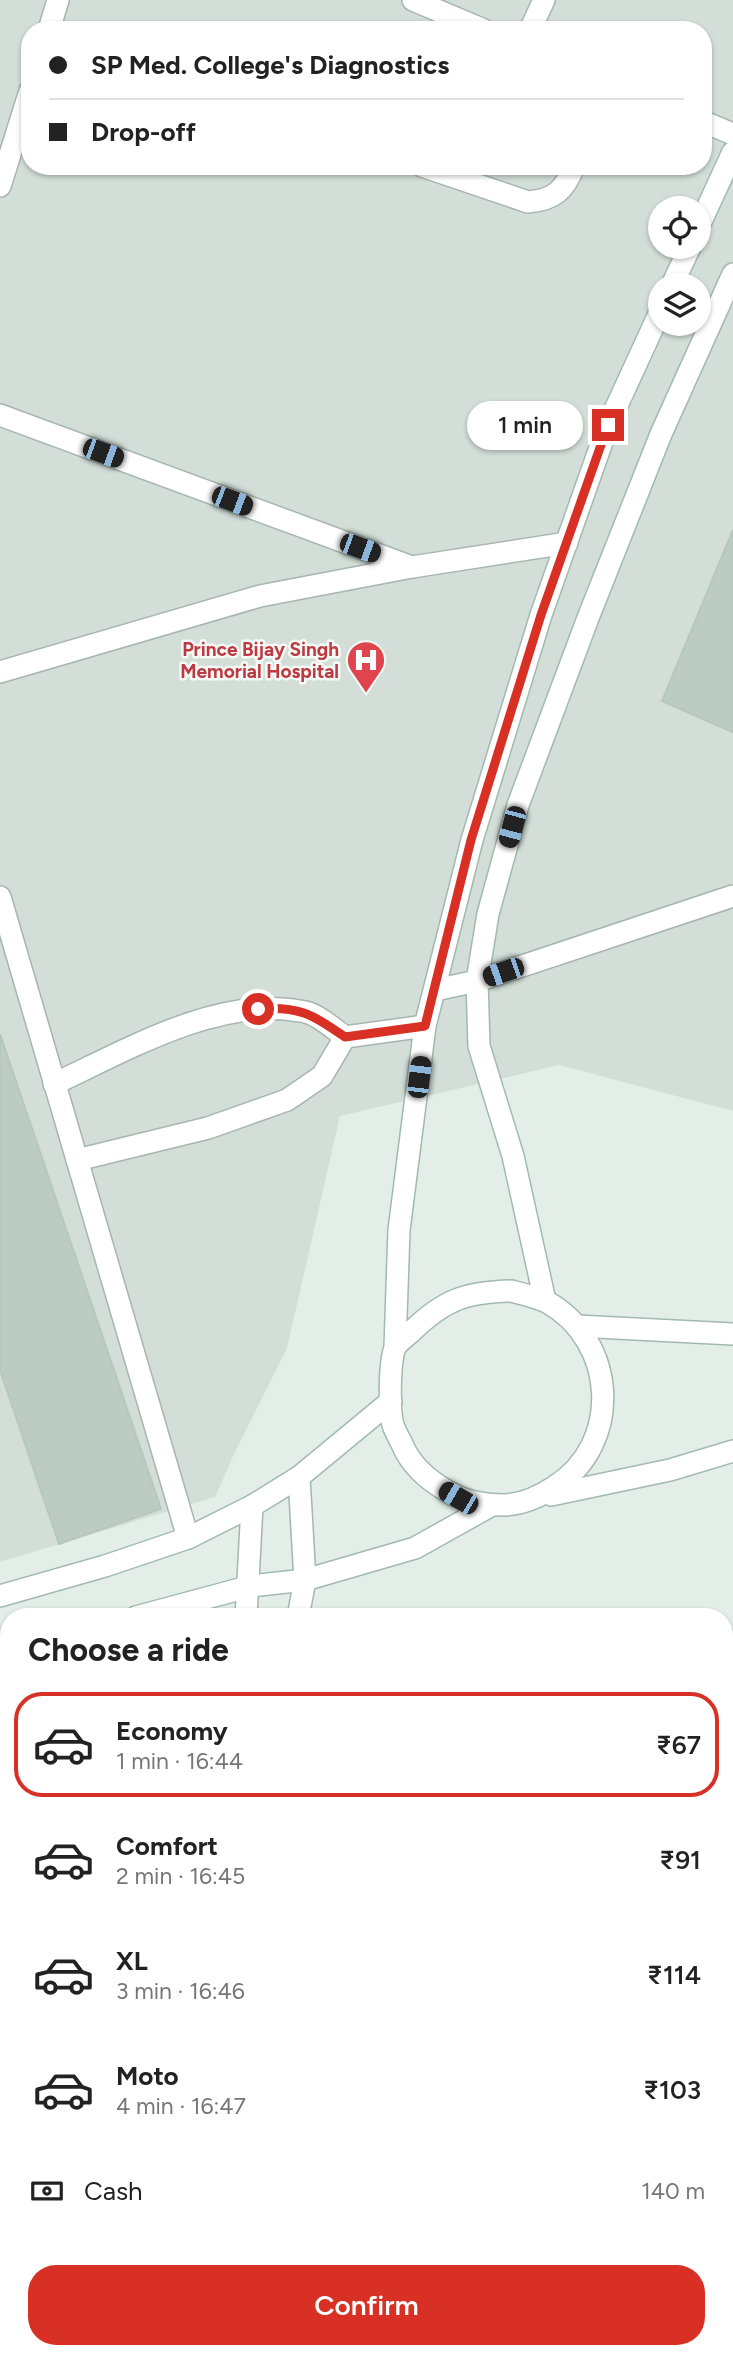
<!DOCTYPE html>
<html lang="en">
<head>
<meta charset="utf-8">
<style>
	body { margin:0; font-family:Figtree,sans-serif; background:#f6f6f6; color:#222; height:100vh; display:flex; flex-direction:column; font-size:26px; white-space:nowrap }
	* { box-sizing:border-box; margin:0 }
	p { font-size:23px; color:#767676 }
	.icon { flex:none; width:38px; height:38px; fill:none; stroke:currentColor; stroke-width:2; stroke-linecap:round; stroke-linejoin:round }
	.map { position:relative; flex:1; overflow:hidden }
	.drawer { position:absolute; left:0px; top:1608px; width:733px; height:751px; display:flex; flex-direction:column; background:#fff; border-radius:28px 28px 0 0; box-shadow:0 2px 5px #0004 }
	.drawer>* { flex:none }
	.hud { position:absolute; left:21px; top:21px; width:691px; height:154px; border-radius:28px; box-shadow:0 2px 5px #0004; display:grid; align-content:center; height:154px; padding:0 28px; background:#fff }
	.tools { position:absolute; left:648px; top:196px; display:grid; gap:14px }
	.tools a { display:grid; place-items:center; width:63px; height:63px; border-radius:50%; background:#fff; box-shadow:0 2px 5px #0004; font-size:35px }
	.end { position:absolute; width:32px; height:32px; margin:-16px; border:9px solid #d93025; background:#fff; box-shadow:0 0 0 4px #fff }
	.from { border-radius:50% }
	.bubble { position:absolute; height:49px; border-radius:24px; background:#fff; box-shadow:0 2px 5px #0004; font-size:23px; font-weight:600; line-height:49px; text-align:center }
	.car { position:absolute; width:21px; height:42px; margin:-21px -10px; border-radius:9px; box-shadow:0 0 5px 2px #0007; background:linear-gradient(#222 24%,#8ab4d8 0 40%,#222 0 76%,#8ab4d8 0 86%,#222 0) }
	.hud b { display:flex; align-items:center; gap:24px; height:66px; font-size:26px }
	.hud b+b { border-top:2px solid #e0e0e0 }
	.hud i { width:18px; height:18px; background:#222 }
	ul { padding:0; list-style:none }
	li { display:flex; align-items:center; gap:21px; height:105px; margin:0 14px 10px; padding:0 14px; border:4px solid transparent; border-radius:28px }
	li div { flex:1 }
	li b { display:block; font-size:26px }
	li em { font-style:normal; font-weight:600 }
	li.current { border-color:#d93025 }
	li>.icon { width:63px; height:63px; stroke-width:1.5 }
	h2 { padding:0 28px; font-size:32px; line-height:84px }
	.pay { display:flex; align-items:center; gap:18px; height:77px; padding:0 28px; font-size:26px }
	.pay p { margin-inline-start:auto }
	.button { display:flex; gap:14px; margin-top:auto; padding:14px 28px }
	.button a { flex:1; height:80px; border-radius:28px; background:#d93025; color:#fff; font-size:28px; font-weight:600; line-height:80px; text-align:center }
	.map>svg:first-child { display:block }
	.built { fill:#d2ded7; fill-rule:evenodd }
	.building { fill:#bcccc3; stroke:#b6c8be; stroke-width:2 }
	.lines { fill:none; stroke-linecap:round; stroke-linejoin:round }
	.lane-casing { stroke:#a6b6ae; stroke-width:24 }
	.secondary-casing { stroke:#a2baae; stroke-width:24 }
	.lane { stroke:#fff; stroke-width:21 }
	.secondary { stroke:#fff; stroke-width:21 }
	.route { stroke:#d93025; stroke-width:9 }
	.labels { text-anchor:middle; stroke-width:5; stroke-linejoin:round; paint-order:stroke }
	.health-label { font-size:19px; font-weight:bold; fill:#be3a42; stroke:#f5faf7; text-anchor:end }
</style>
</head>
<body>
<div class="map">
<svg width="733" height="2358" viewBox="0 0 733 2358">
	<rect width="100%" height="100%" fill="#e4eee8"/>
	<path class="built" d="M0 0H733V1111L559 1065 340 1116 287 1348 235 1452 215 1497 0 1562ZM30 30H704V166H30ZM660 208H698V247H660ZM660 285H698V324H660Z"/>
	<g class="building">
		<path d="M733 530V729L732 732 662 701Z"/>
		<path d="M0 1034 161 1509 59 1544 0 1370Z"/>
	</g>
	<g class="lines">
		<g class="lane-casing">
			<g id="lane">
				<path d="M413 0 484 30"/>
				<path d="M49 30 58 0"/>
				<path d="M530 30 544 0"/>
				<path d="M704 122 733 134"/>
				<path d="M422 166 528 202C554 200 565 190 574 166"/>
				<path d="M0 186 30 91"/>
				<path d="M0 415 412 567"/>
				<path d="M0 672 260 596 412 567 567 543"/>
				<path d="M0 897 188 1538"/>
				<path d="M477 981 733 896"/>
				<path d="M54 1084C125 1051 213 999 293 1010 298 1011 304 1011 309 1013 321 1017 334 1029 345 1037L425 1026"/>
				<path d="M77 1160 208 1128 287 1100 322 1076 345 1037"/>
				<path d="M246 1617 252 1506"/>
				<path d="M298 1617 305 1580 299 1477"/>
				<path d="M60 2358 62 2350"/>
			</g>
		</g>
		<g class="secondary-casing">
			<g id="secondary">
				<path d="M698 228 733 152"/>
				<path d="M672 285 690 247"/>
				<path d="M435 990 477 981"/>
				<path d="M511 1291C523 1294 536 1297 547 1302 617 1341 623 1444 554 1487 539 1497 524 1504 505 1505 486 1505 465 1502 449 1492 429 1481 411 1466 402 1444 399 1438 395 1431 393 1425 389 1412 389 1356 396 1346 400 1340 407 1336 412 1331 445 1299 467 1292 511 1291Z"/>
				<path d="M545 1301 513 1156 479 1046 477 981 488 914 518 805 588 618 661 434 733 274"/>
				<path d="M577 1326 733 1334"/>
				<path d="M395 1347 399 1230 425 1026 472 840 541 615 608 425 660 312"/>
				<path d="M551 1495 670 1470 733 1451"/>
				<path d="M0 1596 105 1566 188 1538 252 1506 299 1477 391 1401"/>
				<path d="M136 1617 251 1586 305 1580 415 1548 492 1505"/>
				<path d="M0 1654 9 1651"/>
			</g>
		</g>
		<use href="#lane" class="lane"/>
		<use href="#secondary" class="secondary"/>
	</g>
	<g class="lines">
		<path class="route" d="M258 1009C300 1006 311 1014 345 1037L425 1026 471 840 541 615 608 425"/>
	</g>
	<defs>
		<g id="hospital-pin" transform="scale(2.0125)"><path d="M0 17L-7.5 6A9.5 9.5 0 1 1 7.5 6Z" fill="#e0444e" stroke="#f5faf7"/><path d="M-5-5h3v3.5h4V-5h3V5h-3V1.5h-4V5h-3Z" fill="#fff"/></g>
	</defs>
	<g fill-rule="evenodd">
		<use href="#hospital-pin" x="366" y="660"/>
	</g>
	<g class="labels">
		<g class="health-label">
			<text x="339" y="656">Prince Bijay Singh<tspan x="339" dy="22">Memorial Hospital</tspan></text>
		</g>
	</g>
</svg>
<div class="tools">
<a><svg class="icon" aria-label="locate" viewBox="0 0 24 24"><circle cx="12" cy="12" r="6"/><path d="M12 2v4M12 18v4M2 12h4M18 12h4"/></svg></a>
<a><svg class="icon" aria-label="layers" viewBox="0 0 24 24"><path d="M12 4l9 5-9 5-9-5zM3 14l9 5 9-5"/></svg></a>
</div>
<i class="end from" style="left:258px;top:1009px"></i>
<i class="end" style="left:608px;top:425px"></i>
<div class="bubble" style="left:467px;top:401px;width:116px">1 min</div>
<i class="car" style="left:103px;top:453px;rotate:110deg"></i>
<i class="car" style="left:232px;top:501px;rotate:111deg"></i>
<i class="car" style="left:360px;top:548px;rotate:110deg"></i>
<i class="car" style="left:512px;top:827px;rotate:195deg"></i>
<i class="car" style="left:503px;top:972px;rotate:251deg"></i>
<i class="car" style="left:419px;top:1077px;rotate:7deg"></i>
<i class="car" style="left:458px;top:1498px;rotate:300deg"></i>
<div class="hud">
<b><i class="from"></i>SP Med. College's Diagnostics</b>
<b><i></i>Drop-off</b>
</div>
<section class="drawer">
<h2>Choose a ride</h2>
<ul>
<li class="current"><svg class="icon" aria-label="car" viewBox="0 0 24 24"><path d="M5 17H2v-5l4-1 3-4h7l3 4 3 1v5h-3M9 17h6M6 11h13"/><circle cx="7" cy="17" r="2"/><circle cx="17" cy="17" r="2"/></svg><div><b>Economy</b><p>1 min · 16:44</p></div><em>₹67</em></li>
<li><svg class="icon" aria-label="car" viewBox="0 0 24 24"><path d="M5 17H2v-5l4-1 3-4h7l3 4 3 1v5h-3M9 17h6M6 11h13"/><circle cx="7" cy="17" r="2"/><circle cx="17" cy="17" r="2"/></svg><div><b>Comfort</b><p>2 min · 16:45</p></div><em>₹91</em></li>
<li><svg class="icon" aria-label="car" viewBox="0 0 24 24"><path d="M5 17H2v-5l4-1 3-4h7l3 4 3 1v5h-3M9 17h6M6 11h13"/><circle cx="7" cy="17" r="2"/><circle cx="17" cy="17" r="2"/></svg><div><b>XL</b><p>3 min · 16:46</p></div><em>₹114</em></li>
<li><svg class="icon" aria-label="car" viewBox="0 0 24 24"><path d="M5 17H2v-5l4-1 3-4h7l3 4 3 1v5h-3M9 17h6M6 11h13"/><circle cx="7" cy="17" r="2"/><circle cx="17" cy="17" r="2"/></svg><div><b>Moto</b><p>4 min · 16:47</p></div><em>₹103</em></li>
</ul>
<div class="pay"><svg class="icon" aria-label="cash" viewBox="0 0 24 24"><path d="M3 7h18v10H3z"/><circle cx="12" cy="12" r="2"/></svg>Cash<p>140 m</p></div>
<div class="button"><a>Confirm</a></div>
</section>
</div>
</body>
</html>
